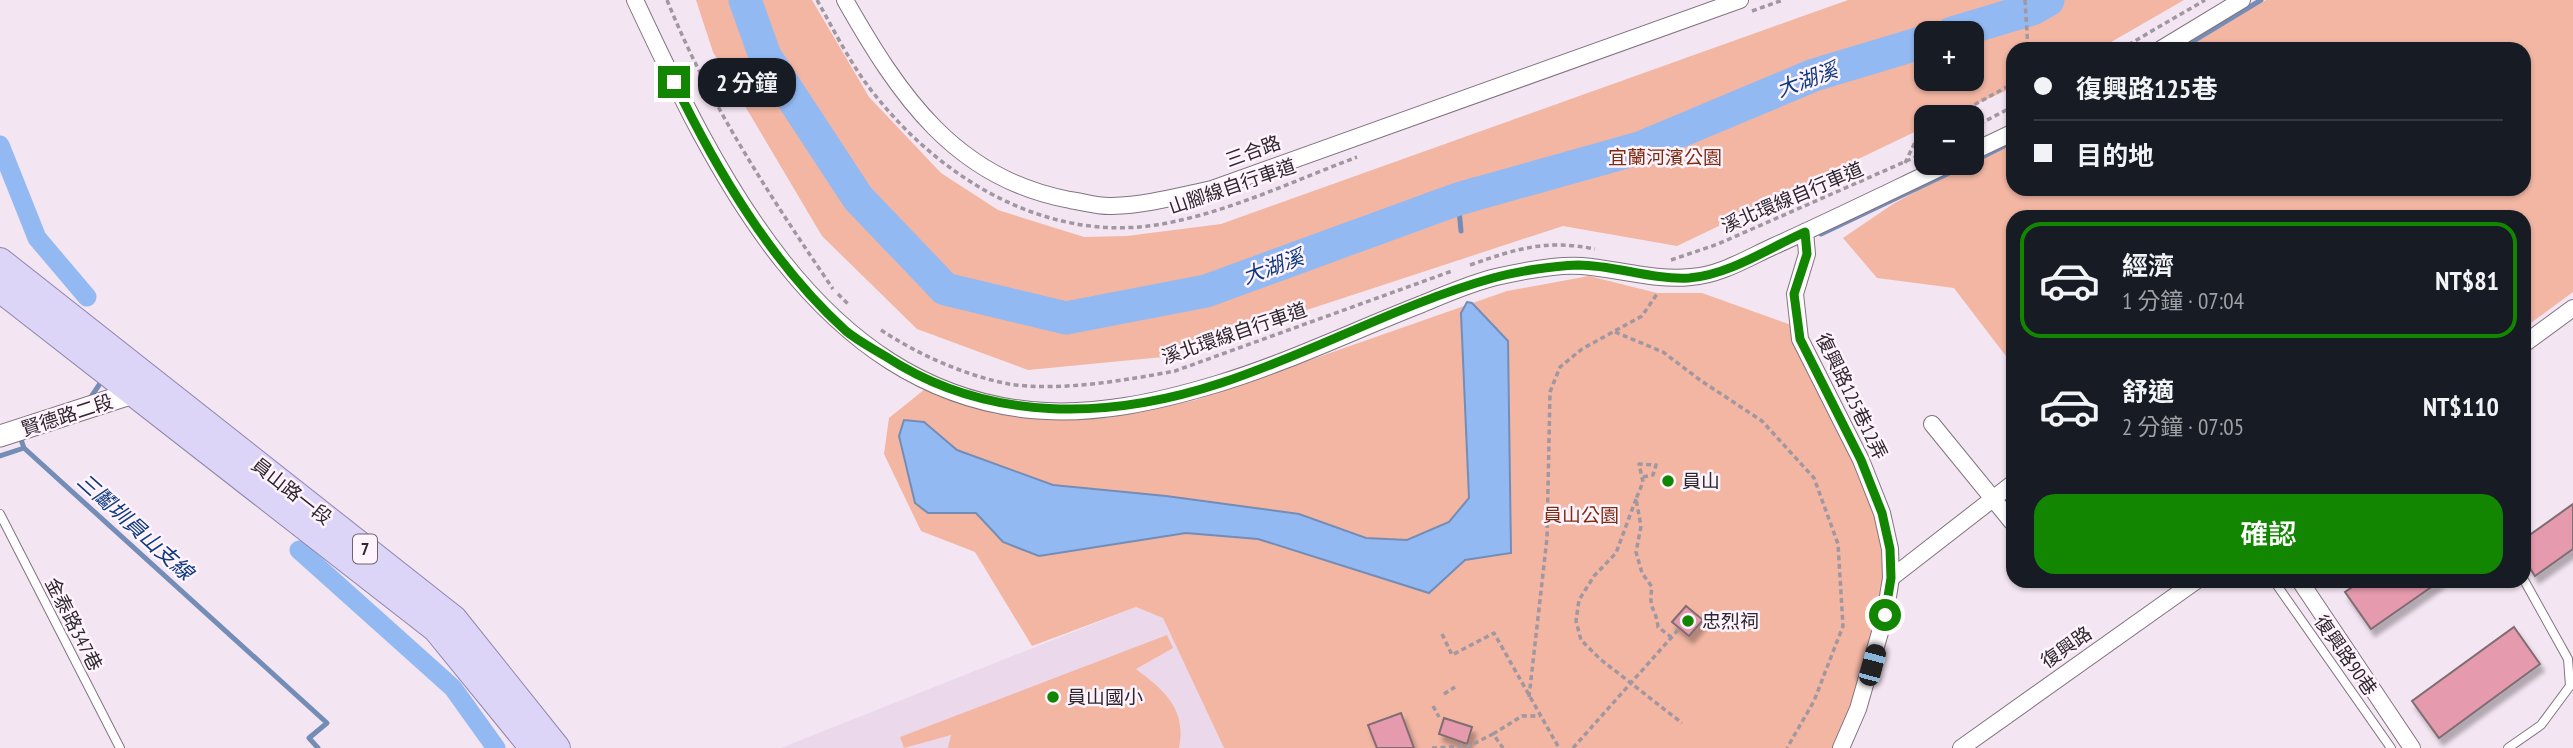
<!DOCTYPE html>
<html lang="zh-TW">
<head>
<meta charset="utf-8">
<style>
	body { margin:0; font-family:"PT Sans Narrow","Noto Sans TC",sans-serif; background:#242831; color:#f1f3f6; height:100vh; display:flex; flex-direction:column; font-size:26px; white-space:nowrap }
	* { box-sizing:border-box; margin:0 }
	p { font-size:23px; color:#9ea1a6 }
	.icon { flex:none; width:38px; height:38px; fill:none; stroke:currentColor; stroke-width:2; stroke-linecap:round; stroke-linejoin:round }
	.map { position:relative; flex:1; overflow:hidden }
	.panel { position:absolute; left:2006px; top:210px; width:525px; height:378px; display:flex; flex-direction:column; background:#171b24; border-radius:21px; box-shadow:0 2px 5px #0004 }
	.panel>* { flex:none }
	.guide { position:absolute; left:2006px; top:42px; width:525px; height:154px; border-radius:21px; box-shadow:0 2px 5px #0004; display:grid; align-content:center; height:154px; padding:0 28px; background:#171b24 }
	.tools { position:absolute; left:1914px; top:21px; display:grid; gap:14px }
	.tools a { display:grid; place-items:center; width:70px; height:70px; border-radius:14px; background:#171b24; box-shadow:0 2px 5px #0004; font-size:35px }
	.end { position:absolute; width:32px; height:32px; margin:-16px; border:9px solid #128600; background:#fff; box-shadow:0 0 0 4px #fff }
	.from { border-radius:50% }
	.bubble { position:absolute; height:49px; border-radius:21px; background:#171b24; box-shadow:0 2px 5px #0004; font-size:23px; font-weight:600; line-height:49px; text-align:center }
	.car { position:absolute; width:21px; height:42px; margin:-21px -10px; border-radius:9px; box-shadow:0 0 5px 2px #0007; background:linear-gradient(#222 24%,#8ab4d8 0 40%,#222 0 76%,#8ab4d8 0 86%,#222 0) }
	.guide b { display:flex; align-items:center; gap:24px; height:66px; font-size:26px }
	.guide b+b { border-top:2px solid #363941 }
	.guide i { width:18px; height:18px; background:#f1f3f6 }
	ul { padding:12px 0 0; list-style:none }
	li { display:flex; align-items:center; gap:21px; height:116px; margin:0 14px 10px; padding:0 14px; border:4px solid transparent; border-radius:21px }
	li div { flex:1 }
	li b { display:block; font-size:26px }
	li em { font-style:normal; font-weight:600 }
	li.on { border-color:#128600 }
	li>.icon { width:63px; height:63px; stroke-width:1.5 }
	.cta { display:flex; gap:14px; margin-top:auto; padding:14px 28px }
	.cta a { flex:1; height:80px; border-radius:21px; background:#128600; color:#fff; font-size:28px; font-weight:600; line-height:80px; text-align:center }
	.map>svg:first-child { display:block }
	.built { fill:#ecd8eb }
	.green { fill:#f2b6a3; fill-rule:evenodd }
	.water { fill:#93b9f3; stroke:#748db7; stroke-width:2 }
	.lines { fill:none; stroke-linecap:round; stroke-linejoin:round }
	.stream { stroke:#748db7; stroke-width:5 }
	.canal { stroke:#93b9f3; stroke-width:19 }
	.river { stroke:#93b9f3; stroke-width:33 }
	.building { fill:#e59aad; stroke:#7f6d71; stroke-width:2; filter:url(#shadow) }
	.service-casing { stroke:#817480; stroke-width:10 }
	.minor-casing { stroke:#817480; stroke-width:18 }
	.tertiary-casing { stroke:#817480; stroke-width:23 }
	.primary-casing { stroke:#8f86ac; stroke-width:28 }
	.path { stroke:#a197a0; stroke-width:3.5; stroke-dasharray:5 3.5; stroke-linecap:butt }
	.service { stroke:#fff; stroke-width:8 }
	.minor { stroke:#fff; stroke-width:16 }
	.tertiary { stroke:#fff; stroke-width:21 }
	.primary { stroke:#dcd5f7; stroke-width:26 }
	.route { stroke:#128600; stroke-width:9 }
	.poi-dot { fill:#128600; stroke:#fff3fe; stroke-width:2.5 }
	.labels { text-anchor:middle; stroke-width:5; stroke-linejoin:round; paint-order:stroke }
	.shield { fill:#fff3fe; stroke:#6b646b; stroke-width:2 }
	.shield-label { font-size:18px; font-weight:bold; fill:#2c272c }
	.street-label { font-size:19px; fill:#2c272c; stroke:#fff3fe }
	.park-label { font-size:19px; fill:#7f2b0e; stroke:#fff3fe }
	.poi-label { font-size:19px; fill:#2c272c; stroke:#fff3fe; text-anchor:start }
	.water-label { font-size:21px; font-style:italic; fill:#0d3b7d; stroke:#fff3fe }
</style>
</head>
<body>
<div class="map">
<svg width="2573" height="748" viewBox="0 0 2573 748">
	<defs>
		<filter id="shadow"><feDropShadow dx="4" dy="7" stdDeviation="2" flood-color="#0004"/></filter>
	</defs>
	<rect width="100%" height="100%" fill="#f3e5f2"/>
	<path class="built" d="M1136 607 1164 618 1224 748H781Z"/>
	<g class="green">
		<path d="M696 0H812L869 97 941 173 998 210 1084 237 1127 236 1221 224 1848 0H2184L2099 49H2012V88L1947 117H1927V126L1677 246 1563 226 1163 357 1028 370 917 329 822 236 713 52ZM1972 33V79H1927V33Z"/>
		<path d="M2266 0H2573V292L2524 328V217H2012V364L1954 288 1877 278 1843 238 1893 204 2012 139V189H2524V49H2178Z"/>
		<path d="M1589 276 1657 293H1702L1791 325 1875 512C1881 534 1887 558 1884 582 1878 639 1855 695 1833 748H1224L1163 618 1136 607 1032 646 975 552 921 531 884 454 889 418 925 389 995 414 1035 419 1107 418 1196 400 1507 291Z"/>
		<path d="M1167 635 1173 648 1136 669C1164 690 1187 709 1179 748H948L951 735 904 748 900 737Z"/>
	</g>
	<path class="water" d="M1467 302 1472 303 1508 341 1511 553 1465 560 1429 593 1258 539 1186 533 1039 556 1003 542 976 513H928L915 503 899 436 904 420 924 422 957 450 1053 485 1166 496 1299 514 1366 538 1407 540 1449 522 1469 498 1461 313Z"/>
	<g class="lines">
		<g class="stream">
			<path d="M2180 49 2261 0"/>
			<path d="M1972 162 2012 142"/>
			<path d="M1458 199 1461 231"/>
			<path d="M1821 234 1970 163"/>
			<path d="M89 400 103 379"/>
			<path d="M19 434 24 448 327 723 309 738 318 748"/>
			<path d="M0 456 24 448"/>
		</g>
		<g class="canal">
			<path d="M0 145 37 238 87 297"/>
			<path d="M299 550 453 688 496 748"/>
		</g>
		<g class="river">
			<path d="M745 0 765 56 858 198 945 289 1066 318 1206 291 1458 199 1640 148 1814 75 1927 41"/>
			<path d="M1952 33 2032 9 2048 0"/>
		</g>
	</g>
	<g class="building">
		<path d="M2573 504V549L2535 576 2524 559V539Z"/>
		<path d="M2361 581H2440L2371 629 2345 592Z"/>
		<path d="M1686 606 1703 620 1689 636 1672 622Z"/>
		<path d="M2514 627 2540 664 2439 738 2412 701Z"/>
		<path d="M1401 713 1414 748H1377L1368 725Z"/>
		<path d="M1444 718 1472 727 1467 744 1439 734Z"/>
	</g>
	<g class="lines">
		<g class="service-casing">
			<g id="service">
				<path d="M0 514 120 748"/>
				<path d="M2274 581 2391 748"/>
				<path d="M2508 748 2541 725 2570 686 2568 659 2524 580"/>
			</g>
		</g>
		<g class="minor-casing">
			<g id="minor">
				<path d="M635 0C715 171 817 389 1031 410 1095 416 1157 402 1217 384 1287 363 1355 330 1422 304 1446 294 1471 283 1496 277 1522 271 1556 264 1582 266 1619 269 1655 281 1691 277 1720 275 1746 259 1772 247 1832 220 1891 191 1950 163"/>
				<path d="M845 0C899 95 955 179 1070 200 1084 202 1099 207 1112 206 1146 205 1179 196 1212 189L1740 0"/>
				<path d="M2161 49 2242 0"/>
				<path d="M1972 152 2012 133"/>
				<path d="M1805 232 1807 254 1795 294 1800 339 1861 460 1882 513 1890 549 1891 578 1885 615 1858 709 1841 748"/>
				<path d="M2524 344 2573 308"/>
				<path d="M1932 424 2012 522"/>
				<path d="M1891 578 2012 484"/>
				<path d="M2300 581 2412 748"/>
				<path d="M1961 748 2196 581"/>
			</g>
		</g>
		<g class="tertiary-casing">
			<path id="tertiary" d="M0 436 133 393 141 384"/>
		</g>
		<g class="primary-casing">
			<g id="primary">
				<path d="M0 261 454 619 557 748"/>
				<path d="M0 289 436 629 533 748"/>
			</g>
		</g>
		<g class="path">
			<path d="M667 0C709 104 770 196 833 289"/>
			<path d="M817 0C835 32 852 67 875 95 942 179 1045 242 1156 225 1225 214 1293 181 1357 157"/>
			<path d="M2025 0 2028 49"/>
			<path d="M1752 11 1783 0"/>
			<path d="M2121 49 2205 0"/>
			<path d="M1952 117 2012 84"/>
			<path d="M1972 128 2012 107"/>
			<path d="M1905 163 1918 136 1927 131"/>
			<path d="M1671 260 1718 244 1927 152"/>
			<path d="M1470 265C1516 249 1545 239 1595 249"/>
			<path d="M838 294 850 306"/>
			<path d="M881 330C917 354 966 376 1009 384 1059 392 1127 380 1175 371L1452 271"/>
			<path d="M1615 332 1663 352 1700 380 1762 421 1814 478 1838 544 1843 626 1814 701 1787 748"/>
			<path d="M1643 477 1653 475 1656 465 1639 464 1643 482 1636 499 1641 526 1636 552 1642 573 1652 587C1648 611 1656 607 1658 627L1671 637"/>
			<path d="M1636 499 1616 553 1594 576 1579 600 1576 621 1581 640 1600 659 1682 723"/>
			<path d="M1442 634 1452 655 1494 633 1559 748"/>
			<path d="M1444 694 1455 687"/>
			<path d="M1529 697 1547 538 1550 392 1560 367 1582 349 1642 316 1657 294"/>
			<path d="M1433 706 1439 717"/>
			<path d="M1493 734 1522 716H1540"/>
			<path d="M1432 748 1469 746 1493 734 1503 748"/>
			<path d="M1573 748 1678 630"/>
		</g>
		<use href="#service" class="service"/>
		<use href="#minor" class="minor"/>
		<use href="#tertiary" class="tertiary"/>
		<use href="#primary" class="primary"/>
	</g>
	<g class="lines">
		<path class="route" d="M674 82C717 171 772 264 846 331 858 341 872 348 885 356 987 423 1109 420 1221 383 1313 353 1399 304 1493 278 1518 271 1552 266 1578 265 1615 265 1651 280 1689 278 1729 275 1769 248 1805 232L1807 254 1794 294 1800 339 1861 460 1882 513 1890 549 1891 578 1885 615"/>
	</g>
	<g class="poi-dot">
		<circle cx="1668" cy="481" r="7"/>
		<circle cx="1688" cy="621" r="7"/>
		<circle cx="1053" cy="697" r="7"/>
	</g>
	<g class="labels">
		<rect class="shield" x="353" y="534.5" width="24" height="29" rx="5"/>
		<g class="shield-label">
			<text x="365" y="555">7</text>
		</g>
		<g class="street-label">
			<text transform="translate(1253 151) rotate(-20)" y="7">三合路</text>
			<text transform="translate(1232 186) rotate(-19)" y="7">山腳線自行車道</text>
			<text transform="translate(1792 197) rotate(-23)" y="7">溪北環線自行車道</text>
			<text transform="translate(1234 333) rotate(-19)" y="7">溪北環線自行車道</text>
			<text transform="translate(1852 396) rotate(64)" y="7">復興路125巷12弄</text>
			<text transform="translate(67 415) rotate(-18)" y="7">賢德路二段</text>
			<text transform="translate(292 491) rotate(38)" y="7">員山路一段</text>
			<text transform="translate(74 624) rotate(63)" y="7">金泰路347巷</text>
			<text transform="translate(2066 647) rotate(-35)" y="7">復興路</text>
			<text transform="translate(2346 655) rotate(55)" y="7">復興路90巷</text>
		</g>
		<g class="park-label">
			<text x="1665" y="164">宜蘭河濱公園</text>
			<text x="1581" y="522">員山公園</text>
		</g>
		<g class="poi-label">
			<text x="1682" y="488">員山</text>
			<text x="1702" y="628">忠烈祠</text>
			<text x="1067" y="704">員山國小</text>
		</g>
		<g class="water-label">
			<text transform="translate(1807 80) rotate(-20)" y="7">大湖溪</text>
			<text transform="translate(1273 267) rotate(-20)" y="7">大湖溪</text>
			<text transform="translate(135 527) rotate(42)" y="7">三鬮圳員山支線</text>
		</g>
	</g>
</svg>
<div class="tools">
<a>+</a>
<a>−</a>
</div>
<i class="end from" style="left:1885px;top:615px"></i>
<i class="end" style="left:674px;top:82px"></i>
<div class="bubble" style="left:698px;top:58px;width:98px">2 分鐘</div>
<i class="car" style="left:1872px;top:665px;rotate:15deg"></i>
<div class="guide">
<b><i class="from"></i>復興路125巷</b>
<b><i></i>目的地</b>
</div>
<section class="panel">
<ul>
<li class="on"><svg class="icon" aria-label="car" viewBox="0 0 24 24"><path d="M5 17H2v-5l4-1 3-4h7l3 4 3 1v5h-3M9 17h6M6 11h13"/><circle cx="7" cy="17" r="2"/><circle cx="17" cy="17" r="2"/></svg><div><b>經濟</b><p>1 分鐘 · 07:04</p></div><em>NT$81</em></li>
<li><svg class="icon" aria-label="car" viewBox="0 0 24 24"><path d="M5 17H2v-5l4-1 3-4h7l3 4 3 1v5h-3M9 17h6M6 11h13"/><circle cx="7" cy="17" r="2"/><circle cx="17" cy="17" r="2"/></svg><div><b>舒適</b><p>2 分鐘 · 07:05</p></div><em>NT$110</em></li>
</ul>
<div class="cta"><a>確認</a></div>
</section>
</div>
</body>
</html>
